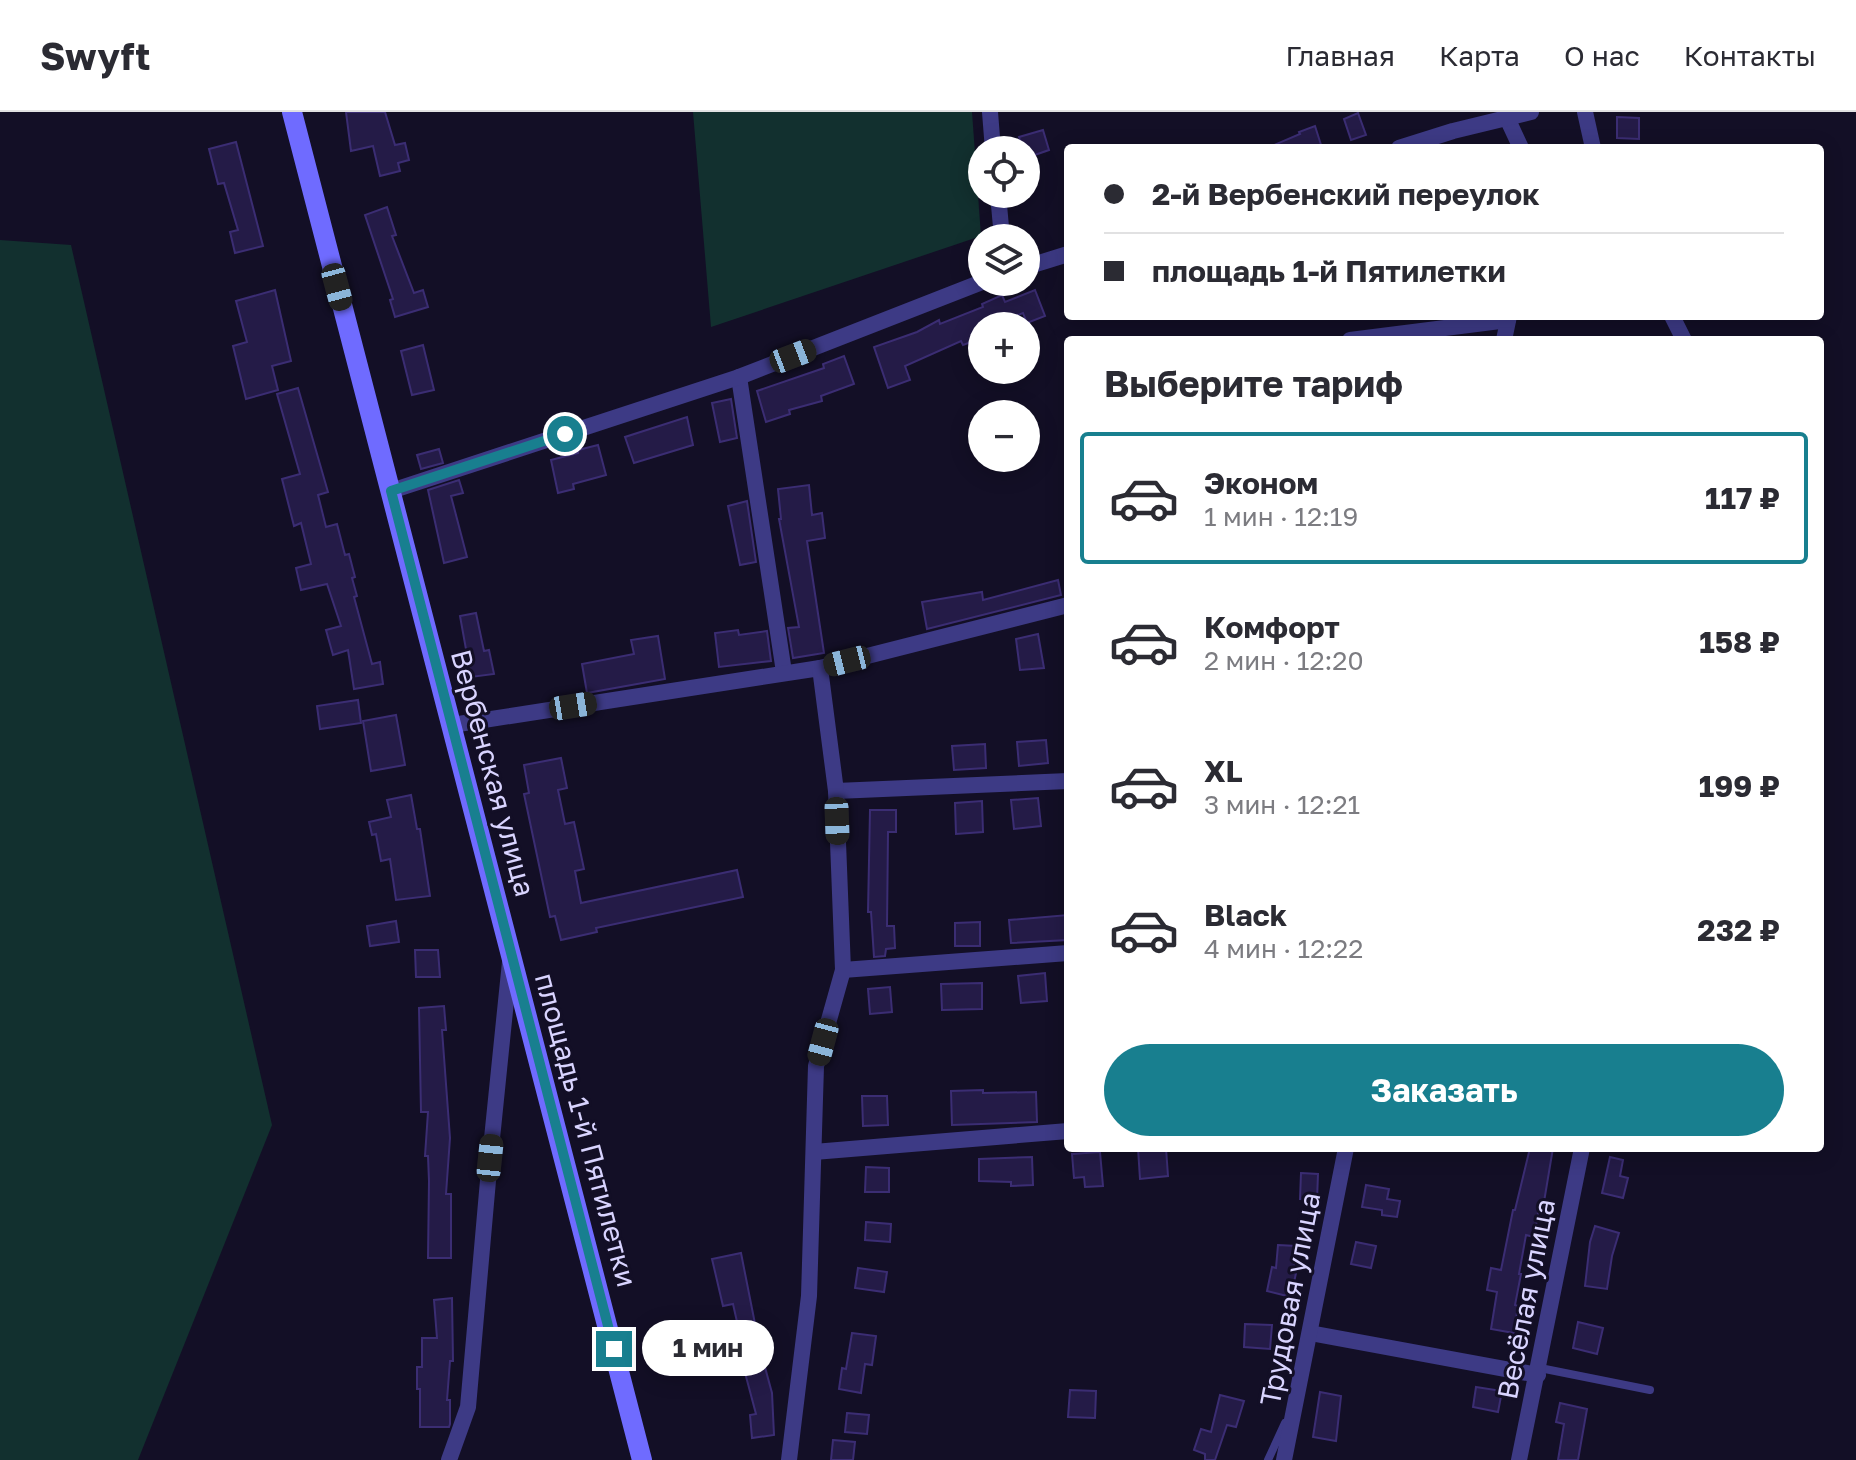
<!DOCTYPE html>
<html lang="ru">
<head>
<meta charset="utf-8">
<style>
	body { margin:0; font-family:"Golos Text",sans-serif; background:#f7f7f7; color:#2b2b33; height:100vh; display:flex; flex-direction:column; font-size:30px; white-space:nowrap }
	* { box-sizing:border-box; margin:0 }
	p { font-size:26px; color:#7c7c81 }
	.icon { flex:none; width:44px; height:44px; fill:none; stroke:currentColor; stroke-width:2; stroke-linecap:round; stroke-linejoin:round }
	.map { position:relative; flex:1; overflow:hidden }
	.sheet { position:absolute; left:1064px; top:224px; width:760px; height:816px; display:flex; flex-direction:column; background:#fff; border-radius:8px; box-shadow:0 4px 20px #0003 }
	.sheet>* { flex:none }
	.hud { position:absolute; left:1064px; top:32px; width:760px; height:176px; border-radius:8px; box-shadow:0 4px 20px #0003; display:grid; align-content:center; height:176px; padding:0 40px; background:#fff }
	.controls { position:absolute; left:968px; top:24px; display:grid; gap:16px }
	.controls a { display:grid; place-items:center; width:72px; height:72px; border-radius:50%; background:#fff; box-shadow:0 4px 20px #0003; font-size:40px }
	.end { position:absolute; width:36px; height:36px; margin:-18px; border:10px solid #187f8f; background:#fff; box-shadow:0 0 0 4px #fff }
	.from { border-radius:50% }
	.bubble { position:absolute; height:56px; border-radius:28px; background:#fff; box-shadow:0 4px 20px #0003; font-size:26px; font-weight:700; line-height:56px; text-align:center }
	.car { position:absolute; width:24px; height:48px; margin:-24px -12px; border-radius:10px; box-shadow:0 0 6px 2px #0007; background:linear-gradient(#222 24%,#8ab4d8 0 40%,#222 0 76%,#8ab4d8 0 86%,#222 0) }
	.hud b { display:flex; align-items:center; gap:28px; height:76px; font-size:30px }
	.hud b+b { border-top:2px solid #e1e1e2 }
	.hud i { width:20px; height:20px; background:#2b2b33 }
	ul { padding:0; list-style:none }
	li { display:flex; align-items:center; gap:24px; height:132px; margin:0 16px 12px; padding:0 24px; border:4px solid transparent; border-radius:8px }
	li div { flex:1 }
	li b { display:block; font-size:30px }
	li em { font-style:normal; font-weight:700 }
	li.active { border-color:#187f8f }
	li>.icon { width:72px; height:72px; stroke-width:1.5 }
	h2 { padding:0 40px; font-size:36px; line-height:96px }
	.cta { display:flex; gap:16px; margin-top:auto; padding:16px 40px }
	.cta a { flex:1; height:92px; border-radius:48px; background:#187f8f; color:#fff; font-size:32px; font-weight:700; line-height:92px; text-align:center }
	header { display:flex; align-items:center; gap:48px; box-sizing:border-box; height:112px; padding:0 40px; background:#fff; border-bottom:2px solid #e1e1e2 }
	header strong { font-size:38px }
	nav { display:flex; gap:44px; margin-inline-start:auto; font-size:28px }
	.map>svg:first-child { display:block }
	.green { fill:#12302f }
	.building { fill:#241b47; stroke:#3b2d73; stroke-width:2 }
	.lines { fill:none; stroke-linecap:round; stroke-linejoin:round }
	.lane { stroke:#3d3a85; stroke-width:8 }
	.street { stroke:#3d3a85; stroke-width:16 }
	.secondary { stroke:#6f6bff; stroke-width:20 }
	.route { stroke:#187f8f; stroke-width:10 }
	.labels { text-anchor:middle; stroke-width:6; stroke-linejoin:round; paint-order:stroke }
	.street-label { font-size:28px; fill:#d9d4ff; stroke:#130f26 }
</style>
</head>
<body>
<header>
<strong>Swyft</strong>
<nav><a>Главная</a><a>Карта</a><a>О нас</a><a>Контакты</a></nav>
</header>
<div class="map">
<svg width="1856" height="1348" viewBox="0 0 1856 1348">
	<rect width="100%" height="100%" fill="#130f26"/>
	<g class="green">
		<path d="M693 0H972L981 124 711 215Z"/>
		<path d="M0 128 71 133 272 1013 138 1348H0Z"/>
	</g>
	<g class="building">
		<path d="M346 0H385L395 33 405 31 409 48 398 51 400 59 380 64 373 34 351 39Z"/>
		<path d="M1358 1 1366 23 1351 28 1344 7Z"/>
		<path d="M1617 5 1639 6V27L1617 26Z"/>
		<path d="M1315 14 1322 36H1267L1300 22 1299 20Z"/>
		<path d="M1043 18 1049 38 1026 46V38H1023L1019 25Z"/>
		<path d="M236 30 263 134 235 141 230 120 238 118 224 71 218 72 209 37Z"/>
		<path d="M387 95 396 123 392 124 414 181 423 178 428 195 395 205 390 188 393 187 365 103Z"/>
		<path d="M275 178 291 249 272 254 278 278 246 287 233 234 247 230 236 189Z"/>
		<path d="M1035 178 1045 204 1027 211 1023 201 990 214H982V226L963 233 961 229 905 254 910 268 888 276 874 235 917 220 939 208 940 212 983 195 982 192 1002 183 1005 190Z"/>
		<path d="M423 233 434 278 412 283 401 239Z"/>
		<path d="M844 244 854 272 821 284 822 289 789 298 790 302 766 310 757 279 824 256 823 252Z"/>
		<path d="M298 276 328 380 318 383 326 415 337 412 345 443 349 442 355 465 352 466 357 484 354 485 372 552 380 550 383 572 354 577 348 538 333 543 326 518 341 514 327 472 301 478 296 456 311 452 301 411 294 414 282 367 300 362 277 282Z"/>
		<path d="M731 287 737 326 720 330 712 291Z"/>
		<path d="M687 305 693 333 634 351 625 325Z"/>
		<path d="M598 333 606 363 573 372 574 377 558 381 551 348 578 341V338Z"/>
		<path d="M439 337 443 351 421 357 417 343Z"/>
		<path d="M459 368 463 381 451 384 467 445 444 451 428 378Z"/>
		<path d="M809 373 812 403 822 401 825 426 807 429 824 541 793 546 788 516 799 515 779 407H781L778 377Z"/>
		<path d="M747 389 756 450 740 453 728 394Z"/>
		<path d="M1058 468 1061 483 927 517 922 490 982 480 983 488Z"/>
		<path d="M476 501 484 539 489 538 494 562 471 565 460 504Z"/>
		<path d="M738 518 739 523 767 519 771 549 719 555 715 521Z"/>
		<path d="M1038 522 1044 556 1020 558 1016 527Z"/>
		<path d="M658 524 665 567 587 581 582 552 634 542 631 528Z"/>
		<path d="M358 588 361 611 320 617 317 594Z"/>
		<path d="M396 603 405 653 371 659 363 609Z"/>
		<path d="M1046 628 1048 651 1019 654 1017 630Z"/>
		<path d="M985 632 986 656 954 658 952 634Z"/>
		<path d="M561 646 567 676 558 678 565 712 574 710 584 757 575 759 581 791 737 758 743 785 596 816 597 820 561 828 555 804 550 805 524 682 529 681 524 653Z"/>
		<path d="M411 683 417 717H420L430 784 396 788 390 747 381 749 376 722 372 723 369 710 391 705 387 688Z"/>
		<path d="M1038 686 1041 714 1014 717 1011 688Z"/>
		<path d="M982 689 983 720 956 722 955 691Z"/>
		<path d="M870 698H896V720H888L887 814H894L895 836 886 837 885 844 874 845 871 800H868Z"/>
		<path d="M1068 803V828L1011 831 1009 808Z"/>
		<path d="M396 809 399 830 370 834 367 814Z"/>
		<path d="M980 810V834H955V811Z"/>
		<path d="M415 838H438L440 865H416Z"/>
		<path d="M1045 861 1047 889 1021 891 1018 864Z"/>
		<path d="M982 871V897L942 898 941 872Z"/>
		<path d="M890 875 892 900 870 902 868 877Z"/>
		<path d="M444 894 446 918H442L450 1026 446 1082H451V1146H428L429 1069 428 1044H425L428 1000H421L419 896Z"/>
		<path d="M983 978V981L1036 980 1037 1010 952 1013 951 979Z"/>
		<path d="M862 984H887L888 1013 863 1014Z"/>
		<path d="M1138 1036H1166L1168 1064 1140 1067Z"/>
		<path d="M1530 1036H1553L1543 1096H1539L1534 1125 1526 1123 1519 1162H1521L1515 1193 1518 1194 1514 1221 1491 1217 1497 1180 1487 1178 1491 1156 1501 1158 1513 1098H1515Z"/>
		<path d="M1100 1040 1103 1074 1085 1075 1084 1065 1074 1066 1072 1042Z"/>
		<path d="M1032 1045 1033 1073 1011 1074V1070L979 1069V1047Z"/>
		<path d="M1610 1045 1623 1048 1620 1064 1628 1066 1623 1086 1602 1081Z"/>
		<path d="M866 1055 889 1056V1080H865Z"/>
		<path d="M1301 1061 1318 1062 1317 1088 1300 1087Z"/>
		<path d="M1366 1073 1389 1077 1387 1087 1400 1089 1397 1105 1382 1103V1098L1362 1095Z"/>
		<path d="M866 1110 891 1112 890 1130 865 1128Z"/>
		<path d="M1595 1114 1619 1121 1612 1144 1607 1177 1585 1174 1590 1130Z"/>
		<path d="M1356 1130 1376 1134 1371 1156 1351 1152Z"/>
		<path d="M1278 1133 1296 1134 1294 1161H1296L1291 1185 1267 1179 1272 1155 1276 1156Z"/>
		<path d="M741 1141 760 1237 772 1281 774 1323 752 1326 750 1303 756 1302 740 1242 744 1241 733 1192 723 1194 712 1147Z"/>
		<path d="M858 1156 887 1160 884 1180 855 1176Z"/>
		<path d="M452 1186 453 1249H450L447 1288H450V1312L449 1315H420V1277H417V1255H422V1226H437L434 1188Z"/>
		<path d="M1578 1210 1603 1216 1597 1242 1573 1236Z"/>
		<path d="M1245 1212 1272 1213 1270 1237 1244 1235Z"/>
		<path d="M852 1221 876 1224 872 1253 865 1252 861 1281 839 1277 842 1256 846 1257Z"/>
		<path d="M1476 1275 1502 1279 1498 1300 1473 1295Z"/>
		<path d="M1070 1278 1096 1279 1095 1306 1068 1305Z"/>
		<path d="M1320 1280 1341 1284 1336 1329 1313 1325Z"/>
		<path d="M1220 1283 1244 1289 1236 1315 1227 1313 1215 1348H1205V1342L1194 1338 1201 1317 1211 1320Z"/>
		<path d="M1560 1291 1587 1297 1578 1348H1558L1564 1312 1556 1310Z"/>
		<path d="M847 1301 869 1303 867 1322 845 1320Z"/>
		<path d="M833 1328 855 1330 853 1348H831Z"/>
	</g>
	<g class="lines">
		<g class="lane">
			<path d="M1540 1256 1650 1278"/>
			<path d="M1268 1348 1285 1311"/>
		</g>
		<g class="street">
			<path d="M990 0 993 38"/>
			<path d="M1585 0 1593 36"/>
			<path d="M1507 6 1521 36"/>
			<path d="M1399 36 1453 19 1531 0"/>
			<path d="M998 82 1002 126"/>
			<path d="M1026 155 1068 142"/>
			<path d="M1672 204 1684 228"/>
			<path d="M1350 228 1508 208"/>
			<path d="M1504 228 1509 204"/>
			<path d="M739 265 784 560"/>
			<path d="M391 379 739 265 982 170"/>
			<path d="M452 613 820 556 1068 493"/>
			<path d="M836 679 1068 669"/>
			<path d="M843 858 1068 841"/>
			<path d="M814 1040 1068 1019"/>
			<path d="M1310 1221 1538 1263"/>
			<path d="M449 1348 468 1295 490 1046 510 850"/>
			<path d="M789 1348 809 1184 816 954 843 858 836 679 820 556"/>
			<path d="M1284 1348 1346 1036"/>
			<path d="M1519 1348 1582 1036"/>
		</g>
		<path class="secondary" d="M292 0 642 1348"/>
	</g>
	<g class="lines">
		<path class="route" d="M565 322 391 379 614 1237"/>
	</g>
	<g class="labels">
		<g class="street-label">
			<text transform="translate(493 661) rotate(75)" y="10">Вербенская улица</text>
			<text transform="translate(586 1018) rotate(75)" y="10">площадь 1-й Пятилетки</text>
			<text transform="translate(1290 1187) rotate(-79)" y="10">Трудовая улица</text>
			<text transform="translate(1526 1187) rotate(-79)" y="10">Весёлая улица</text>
		</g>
	</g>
</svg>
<div class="controls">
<a><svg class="icon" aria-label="locate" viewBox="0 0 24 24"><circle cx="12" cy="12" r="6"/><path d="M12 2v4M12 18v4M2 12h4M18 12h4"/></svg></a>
<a><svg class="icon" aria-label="layers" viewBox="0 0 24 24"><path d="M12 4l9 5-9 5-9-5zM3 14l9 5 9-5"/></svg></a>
<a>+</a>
<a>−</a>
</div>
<i class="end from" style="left:565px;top:322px"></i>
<i class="end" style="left:614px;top:1237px"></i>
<div class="bubble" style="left:642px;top:1208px;width:132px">1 мин</div>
<i class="car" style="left:337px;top:175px;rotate:165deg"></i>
<i class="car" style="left:793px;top:244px;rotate:69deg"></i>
<i class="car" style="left:847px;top:549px;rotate:256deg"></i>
<i class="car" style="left:573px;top:594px;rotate:81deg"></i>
<i class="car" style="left:837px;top:709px;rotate:178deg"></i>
<i class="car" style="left:823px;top:930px;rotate:195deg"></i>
<i class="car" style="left:490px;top:1046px;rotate:6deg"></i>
<div class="hud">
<b><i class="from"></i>2-й Вербенский переулок</b>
<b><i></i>площадь 1-й Пятилетки</b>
</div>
<section class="sheet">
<h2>Выберите тариф</h2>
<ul>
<li class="active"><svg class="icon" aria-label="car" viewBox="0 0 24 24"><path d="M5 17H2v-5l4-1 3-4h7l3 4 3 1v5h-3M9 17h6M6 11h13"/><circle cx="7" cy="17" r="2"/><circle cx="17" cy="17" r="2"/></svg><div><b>Эконом</b><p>1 мин · 12:19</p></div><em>117 ₽</em></li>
<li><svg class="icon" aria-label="car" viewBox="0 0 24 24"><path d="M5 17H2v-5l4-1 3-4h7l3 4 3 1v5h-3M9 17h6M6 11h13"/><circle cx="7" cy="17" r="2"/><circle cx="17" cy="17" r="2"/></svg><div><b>Комфорт</b><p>2 мин · 12:20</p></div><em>158 ₽</em></li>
<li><svg class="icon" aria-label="car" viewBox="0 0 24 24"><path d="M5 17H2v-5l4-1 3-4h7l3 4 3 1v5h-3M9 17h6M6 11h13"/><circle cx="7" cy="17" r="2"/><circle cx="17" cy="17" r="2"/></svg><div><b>XL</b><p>3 мин · 12:21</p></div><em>199 ₽</em></li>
<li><svg class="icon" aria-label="car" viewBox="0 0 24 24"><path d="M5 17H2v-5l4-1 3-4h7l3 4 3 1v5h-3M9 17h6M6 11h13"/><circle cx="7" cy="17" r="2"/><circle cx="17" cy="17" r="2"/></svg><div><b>Black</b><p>4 мин · 12:22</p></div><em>232 ₽</em></li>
</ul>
<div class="cta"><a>Заказать</a></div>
</section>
</div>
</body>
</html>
